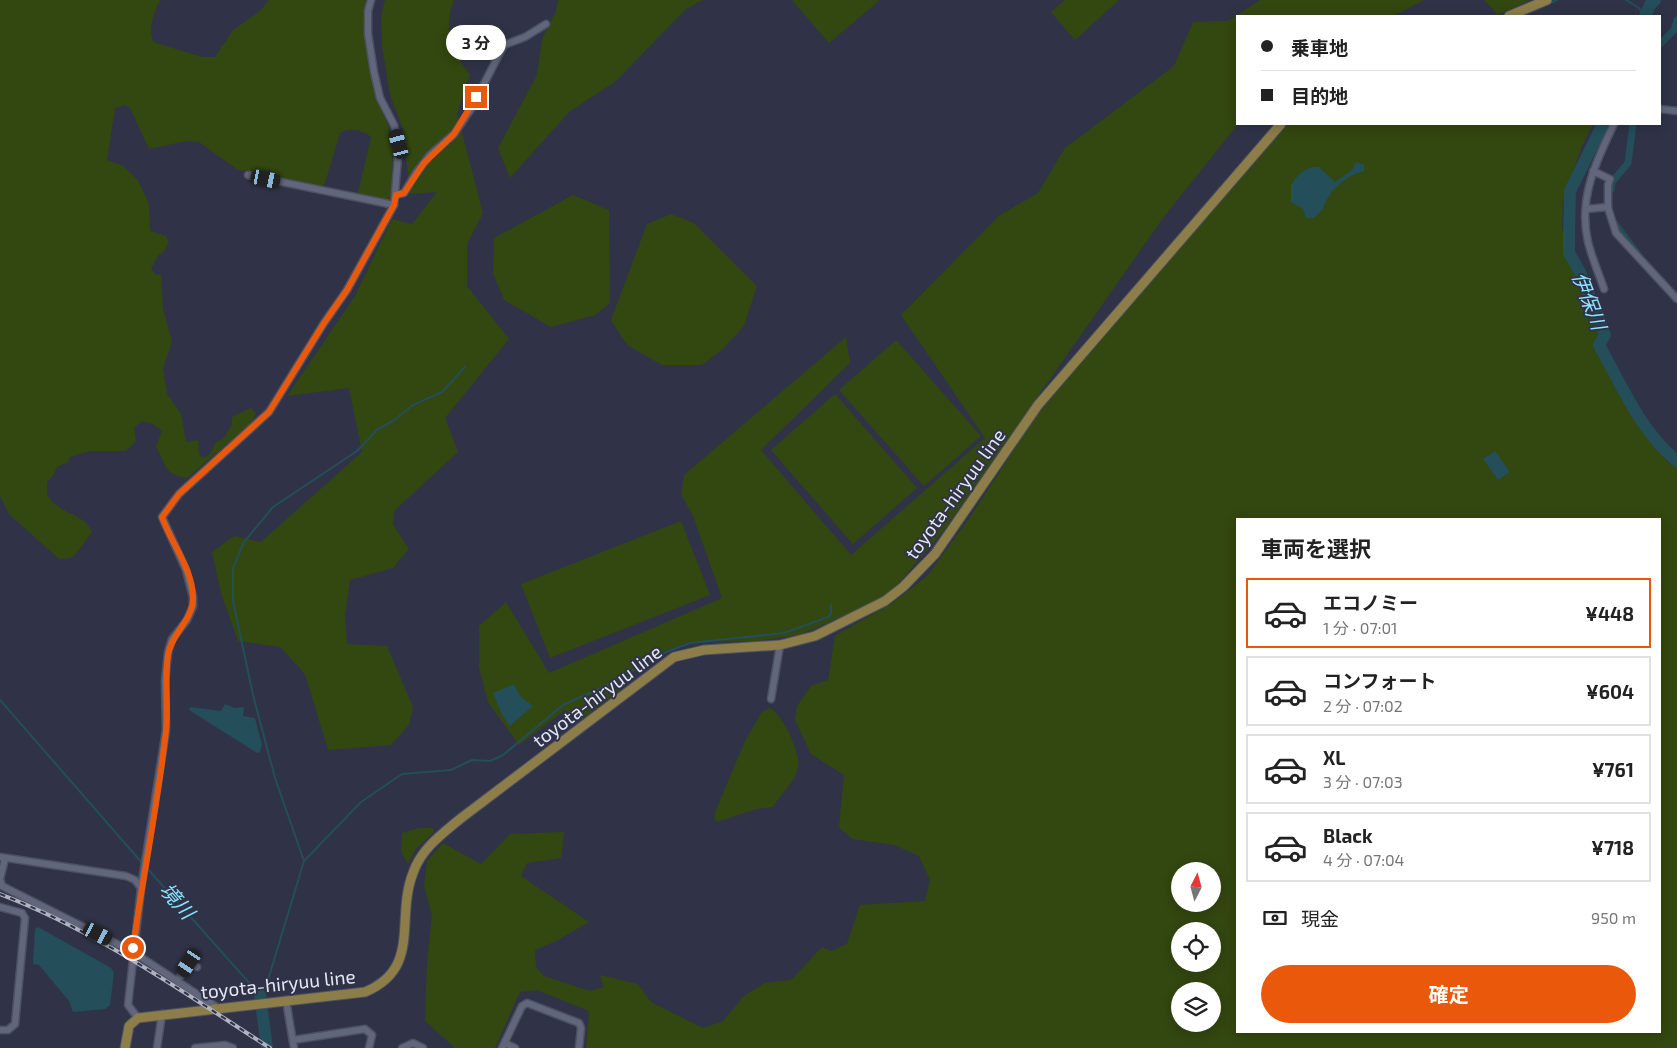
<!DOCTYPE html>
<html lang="ja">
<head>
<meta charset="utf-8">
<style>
	body { margin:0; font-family:"Exo 2","Noto Sans JP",sans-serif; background:#f2f2f2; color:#222; height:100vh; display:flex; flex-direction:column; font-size:19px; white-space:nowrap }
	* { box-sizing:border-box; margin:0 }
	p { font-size:16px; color:#767676 }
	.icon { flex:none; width:28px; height:28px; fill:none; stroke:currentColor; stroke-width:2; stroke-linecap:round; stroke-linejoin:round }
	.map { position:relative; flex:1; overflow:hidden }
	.drawer { position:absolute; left:1236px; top:518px; width:425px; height:515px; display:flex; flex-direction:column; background:#fff; border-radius:0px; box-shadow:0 2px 12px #0003 }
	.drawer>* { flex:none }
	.banner { position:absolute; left:1236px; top:15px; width:425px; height:110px; border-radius:0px; box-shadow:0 2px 12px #0003; display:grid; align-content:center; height:110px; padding:0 25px; background:#fff }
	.needle { width:32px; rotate:6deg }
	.buttons { position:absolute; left:1171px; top:862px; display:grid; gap:10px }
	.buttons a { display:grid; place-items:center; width:50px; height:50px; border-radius:50%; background:#fff; box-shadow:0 2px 12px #0003; font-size:25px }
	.end { position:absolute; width:22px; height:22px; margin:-11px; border:6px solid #ea580c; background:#fff; box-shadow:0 0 0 2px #fff }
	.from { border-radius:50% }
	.bubble { position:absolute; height:35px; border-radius:18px; background:#fff; box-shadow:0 2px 12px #0003; font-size:16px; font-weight:700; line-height:35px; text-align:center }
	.car { position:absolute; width:15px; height:30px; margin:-15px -8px; border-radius:6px; box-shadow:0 0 4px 1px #0007; background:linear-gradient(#222 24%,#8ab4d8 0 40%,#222 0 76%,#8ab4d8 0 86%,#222 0) }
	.banner b { display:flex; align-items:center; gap:18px; height:48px; font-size:19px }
	.banner b+b { border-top:1px solid #e0e0e0 }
	.banner i { width:12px; height:12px; background:#222 }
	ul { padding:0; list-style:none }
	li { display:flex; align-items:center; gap:15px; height:70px; margin:0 10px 8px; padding:0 15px; border:2px solid #e0e0e0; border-radius:0px }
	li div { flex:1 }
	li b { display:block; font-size:19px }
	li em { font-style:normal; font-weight:700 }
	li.selected { border-color:#ea580c }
	li>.icon { width:45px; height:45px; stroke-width:1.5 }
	h2 { padding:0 25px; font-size:22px; line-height:60px }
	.pay { display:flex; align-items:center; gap:12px; height:55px; padding:0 25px; font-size:19px }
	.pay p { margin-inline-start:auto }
	.button { display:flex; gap:10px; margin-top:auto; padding:10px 25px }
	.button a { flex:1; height:58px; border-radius:30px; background:#ea580c; color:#fff; font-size:20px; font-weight:700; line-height:58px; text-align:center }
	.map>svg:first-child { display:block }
	.green { fill:#334710; fill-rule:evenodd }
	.water { fill:#234e5a }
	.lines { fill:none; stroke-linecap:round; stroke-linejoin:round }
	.stream { stroke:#234e5a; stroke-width:2 }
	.canal { stroke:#234e5a; stroke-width:7 }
	.river { stroke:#234e5a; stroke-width:12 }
	.minor-casing { stroke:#4d5061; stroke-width:9 }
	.major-casing { stroke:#4d5061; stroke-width:11 }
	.minor { stroke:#62667c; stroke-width:6 }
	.major { stroke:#8c7d49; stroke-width:9 }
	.rail-casing { stroke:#afb2c1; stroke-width:4 }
	.rail { stroke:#303347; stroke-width:2; stroke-dasharray:5.5; stroke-linecap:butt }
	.route { stroke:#ea580c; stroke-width:6 }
	.labels { text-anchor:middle; stroke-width:4; stroke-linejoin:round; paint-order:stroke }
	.street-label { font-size:19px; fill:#e4e7f4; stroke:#303347 }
	.water-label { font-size:20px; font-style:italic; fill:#89e4ff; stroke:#303347 }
</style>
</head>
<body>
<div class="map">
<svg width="1677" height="1048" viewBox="0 0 1677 1048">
	<rect width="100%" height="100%" fill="#303347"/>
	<g class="green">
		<path d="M0 0H160C154 13 148 28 153 42L202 57H215L233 30 260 11 269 0H367L363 15 364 37 378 99 393 139 392 187 388 201 359 196 358 193 371 137C364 130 349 127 340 133L325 183 322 187H317L276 177 269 168 267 173 238 170 199 142 187 141 149 149 130 108 125 105 115 108 107 160 123 166 138 180 149 204 150 231 166 236 169 242 163 253 158 255 151 269 155 274 161 275 163 309 172 341 163 369 167 394 181 414 186 442 198 440 199 454 202 458 209 455 216 442 223 439 232 425V417L251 408 256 413 251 423 187 478C163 474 166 465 156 446L162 431 153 424 142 421 134 428 136 441 126 451H90L70 457 68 462 57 467 53 476 47 482V495C61 516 85 513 92 532L75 555 70 558 59 559 9 514 0 496Z"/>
		<path d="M385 0H454C443 26 451 53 470 74L457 114 483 213 467 244V286L509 339 445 418 458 452 394 511 393 525 409 549 393 568 350 580 345 616 347 644 387 646 413 707 409 725 391 745 328 750 305 674 280 647 238 641 221 593 212 552 234 536 261 542 362 452 349 388 287 396 355 296 392 219 412 224 437 192 410 194 403 129 390 95 382 46 381 16Z"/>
		<path d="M558 0H703L686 9 616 81 569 112 510 178 498 148 537 75 542 39 556 11Z"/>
		<path d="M792 0H880L829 43Z"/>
		<path d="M1065 0H1119L1075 40 1051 12Z"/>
		<path d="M1260 0H1424L1394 16H1238V124L1163 218 942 533 892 591 860 609 799 635 756 641 689 642 636 662 630 682 582 720 565 710 519 745 488 702 479 668V626L506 602 549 673 722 598 693 516 681 494 684 475 846 337 850 363 761 450 851 555 985 438 901 315 1000 215 1038 193 1065 148 1174 66 1193 22 1228 21Z"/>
		<path d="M1484 0H1530L1498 15Z"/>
		<path d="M1288 124H1593L1582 146 1563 200 1562 227 1568 262 1591 302 1599 339 1643 432 1669 463 1677 467V1048H586L589 1011 537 990 520 992 495 1048H455L425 1021 427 962 432 916 424 886 427 861 443 843 481 864 510 834 564 832 561 858 527 863 521 876 589 922 556 941 535 950 536 967 544 976 590 991 604 987 600 975 638 984 651 1002 703 1028 723 1021 744 996 765 983 791 980 822 947 831 951 847 944 860 905 925 901 930 880 919 856 894 845 852 839 839 827 844 775 811 754 795 720 797 706 811 686 828 680 835 636 894 602 928 575 968 520 1038 413ZM1238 519H1660V1031H1238ZM1180 871H1212V904H1180ZM1180 931H1212V964H1180ZM1180 991H1212V1024H1180Z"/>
		<path d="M573 195 609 210 610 303 595 315 551 327 504 300 493 273 494 238Z"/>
		<path d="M671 214 694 223 757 286 744 326 723 349 702 365H662L627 345 611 320 647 224Z"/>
		<path d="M896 340 981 436 924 486 839 390Z"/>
		<path d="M835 394 917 488 853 544 771 450Z"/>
		<path d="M681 521 710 595 550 658 521 584Z"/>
		<path d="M769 708C782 712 801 753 798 766 796 782 781 793 773 807L756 809 717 822 714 817 715 812 746 739 762 712Z"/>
		<path d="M419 828H433L434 832 416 849 408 864 401 851 402 833Z"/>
	</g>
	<g class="water">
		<path d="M1356 162 1364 165V171C1352 174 1336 184 1329 196 1322 206 1327 207 1314 218H1306L1303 209 1291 202V185C1297 175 1307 165 1319 167L1335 182 1352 170Z"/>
		<path d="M1495 451 1510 472 1498 480 1483 459Z"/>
		<path d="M514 684 520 696 533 706 510 726 502 715 493 693Z"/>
		<path d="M225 704 235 708 244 707 243 716 255 718 262 745 260 752 257 753 189 710 190 707 221 711Z"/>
		<path d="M38 927 111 968 114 973 110 1005 105 1009 73 1012 69 1001 39 965 33 964 35 929Z"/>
	</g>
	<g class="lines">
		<g class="stream">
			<path d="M1626 0 1639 8 1644 16"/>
			<path d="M1548 4 1557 0"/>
			<path d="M1520 16 1539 8"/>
			<path d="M0 700 143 864"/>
			<path d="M304 861 275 778 253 695 233 601V568L244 542 273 507 357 451 378 429 393 421 413 405 442 392 465 367"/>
			<path d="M146 867 260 995 268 980 304 861 361 802 402 774 451 770 472 760 490 761 503 755 563 705 603 687 666 652 690 643 784 633 828 617 831 614V604"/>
		</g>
		<g class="canal">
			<path d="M1660 44 1674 30 1677 20"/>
			<path d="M1611 189 1612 182 1628 163 1633 124"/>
			<path d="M1615 224 1637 253"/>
		</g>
		<g class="river">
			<path d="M1645 16 1650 5 1655 0"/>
			<path d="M1603 124 1570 191 1569 232V253L1580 272 1605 335 1599 345C1622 386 1640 431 1677 461"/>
			<path d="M260 995 267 1048"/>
		</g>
		<g class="minor-casing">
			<g id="minor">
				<path d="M1660 109 1677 111"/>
				<path d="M1593 171 1610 179 1608 185V208L1616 233 1677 299"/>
				<path d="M248 175 394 205"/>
				<path d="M396 195 404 193 416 173 430 155 454 134 471 109 504 45 525 37 546 24"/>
				<path d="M1586 209 1608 207"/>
				<path d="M1604 289C1599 274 1592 258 1588 242 1578 199 1596 161 1614 124"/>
				<path d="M771 699 780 645"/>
				<path d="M0 857 126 876 135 880 141 888 128 1005 138 1018"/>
				<path d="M5 859 0 879 2 886 133 952 218 1008"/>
				<path d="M141 888 166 730 165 681 168 652 172 639 187 620 193 606V597L186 570 162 517 179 494 269 412 324 323 347 290 394 205 399 145 394 125 380 98 374 72 368 34V11L371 0"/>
				<path d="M0 907 22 913 25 918 15 1024 8 1030H0"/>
				<path d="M177 981 189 963 197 967"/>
				<path d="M286 1000 294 1048"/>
				<path d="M293 1040 365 1029 372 1035 369 1048"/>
				<path d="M505 1043 515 1048"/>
				<path d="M157 1048 162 1014"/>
				<path d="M195 1048 225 1045 233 1048"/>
				<path d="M402 1048 413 1043 423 1048"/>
				<path d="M502 1048 522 1006 527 1003 579 1023 581 1028 579 1048"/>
			</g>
		</g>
		<g class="major-casing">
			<g id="major">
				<path d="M1509 16 1547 0"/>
				<path d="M125 1048 129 1026 138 1018 365 992C422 968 395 919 413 873 421 849 442 834 460 819L674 657 704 650 780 645 815 636 885 601 903 587 935 554 1038 405 1281 124"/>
			</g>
		</g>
		<use href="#minor" class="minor"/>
		<use href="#major" class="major"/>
		<g class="rail-casing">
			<path id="rail" d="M0 894C97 931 183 992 270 1048"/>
		</g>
		<use href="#rail" class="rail"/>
	</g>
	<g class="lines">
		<path class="route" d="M133 948C143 875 158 804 166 731 169 706 164 681 168 655 171 634 193 620 193 598 193 569 171 543 162 517L179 494 269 412 324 323 347 290 394 205 396 195 404 193 424 163 454 134 476 97"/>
	</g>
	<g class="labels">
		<g class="street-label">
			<text transform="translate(955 494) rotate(-54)" y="7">toyota-hiryuu line</text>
			<text transform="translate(597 696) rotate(-37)" y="7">toyota-hiryuu line</text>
			<text transform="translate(278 984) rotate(-6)" y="7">toyota-hiryuu line</text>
		</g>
		<g class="water-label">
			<text transform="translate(1589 301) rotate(69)" y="7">伊保川</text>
			<text transform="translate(177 901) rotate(49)" y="7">境川</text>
		</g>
	</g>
</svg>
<div class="buttons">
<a><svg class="needle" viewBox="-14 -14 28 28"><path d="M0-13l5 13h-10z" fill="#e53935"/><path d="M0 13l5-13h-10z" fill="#767676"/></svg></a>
<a><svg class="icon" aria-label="locate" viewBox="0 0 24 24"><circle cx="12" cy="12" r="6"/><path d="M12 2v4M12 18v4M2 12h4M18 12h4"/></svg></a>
<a><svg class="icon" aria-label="layers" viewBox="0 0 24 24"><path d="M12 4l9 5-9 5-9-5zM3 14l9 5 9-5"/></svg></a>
</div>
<i class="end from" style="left:133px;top:948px"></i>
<i class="end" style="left:476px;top:97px"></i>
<div class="bubble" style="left:446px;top:25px;width:60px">3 分</div>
<i class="car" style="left:399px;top:144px;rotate:345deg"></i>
<i class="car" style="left:266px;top:179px;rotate:102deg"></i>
<i class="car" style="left:98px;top:934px;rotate:117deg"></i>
<i class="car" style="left:189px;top:963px;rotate:214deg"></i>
<div class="banner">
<b><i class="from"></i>乗車地</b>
<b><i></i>目的地</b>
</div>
<section class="drawer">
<h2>車両を選択</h2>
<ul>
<li class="selected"><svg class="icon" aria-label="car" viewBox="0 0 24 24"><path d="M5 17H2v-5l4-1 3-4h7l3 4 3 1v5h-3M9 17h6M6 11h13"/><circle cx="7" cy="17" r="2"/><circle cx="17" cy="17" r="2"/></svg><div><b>エコノミー</b><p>1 分 · 07:01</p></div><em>¥448</em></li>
<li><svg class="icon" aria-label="car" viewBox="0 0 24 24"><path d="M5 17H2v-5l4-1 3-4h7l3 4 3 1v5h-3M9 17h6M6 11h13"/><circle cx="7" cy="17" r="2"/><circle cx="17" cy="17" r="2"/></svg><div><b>コンフォート</b><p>2 分 · 07:02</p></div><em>¥604</em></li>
<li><svg class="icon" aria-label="car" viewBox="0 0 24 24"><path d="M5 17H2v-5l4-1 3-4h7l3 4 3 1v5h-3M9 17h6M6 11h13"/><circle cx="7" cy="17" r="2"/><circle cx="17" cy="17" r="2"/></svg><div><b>XL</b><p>3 分 · 07:03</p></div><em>¥761</em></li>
<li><svg class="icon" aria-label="car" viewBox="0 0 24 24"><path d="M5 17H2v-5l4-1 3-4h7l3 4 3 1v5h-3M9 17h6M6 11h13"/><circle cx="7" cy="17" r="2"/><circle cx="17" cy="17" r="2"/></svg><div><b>Black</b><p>4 分 · 07:04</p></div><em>¥718</em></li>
</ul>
<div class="pay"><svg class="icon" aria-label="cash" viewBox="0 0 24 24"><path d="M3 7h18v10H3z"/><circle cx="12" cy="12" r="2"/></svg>現金<p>950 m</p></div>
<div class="button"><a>確定</a></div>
</section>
</div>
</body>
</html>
